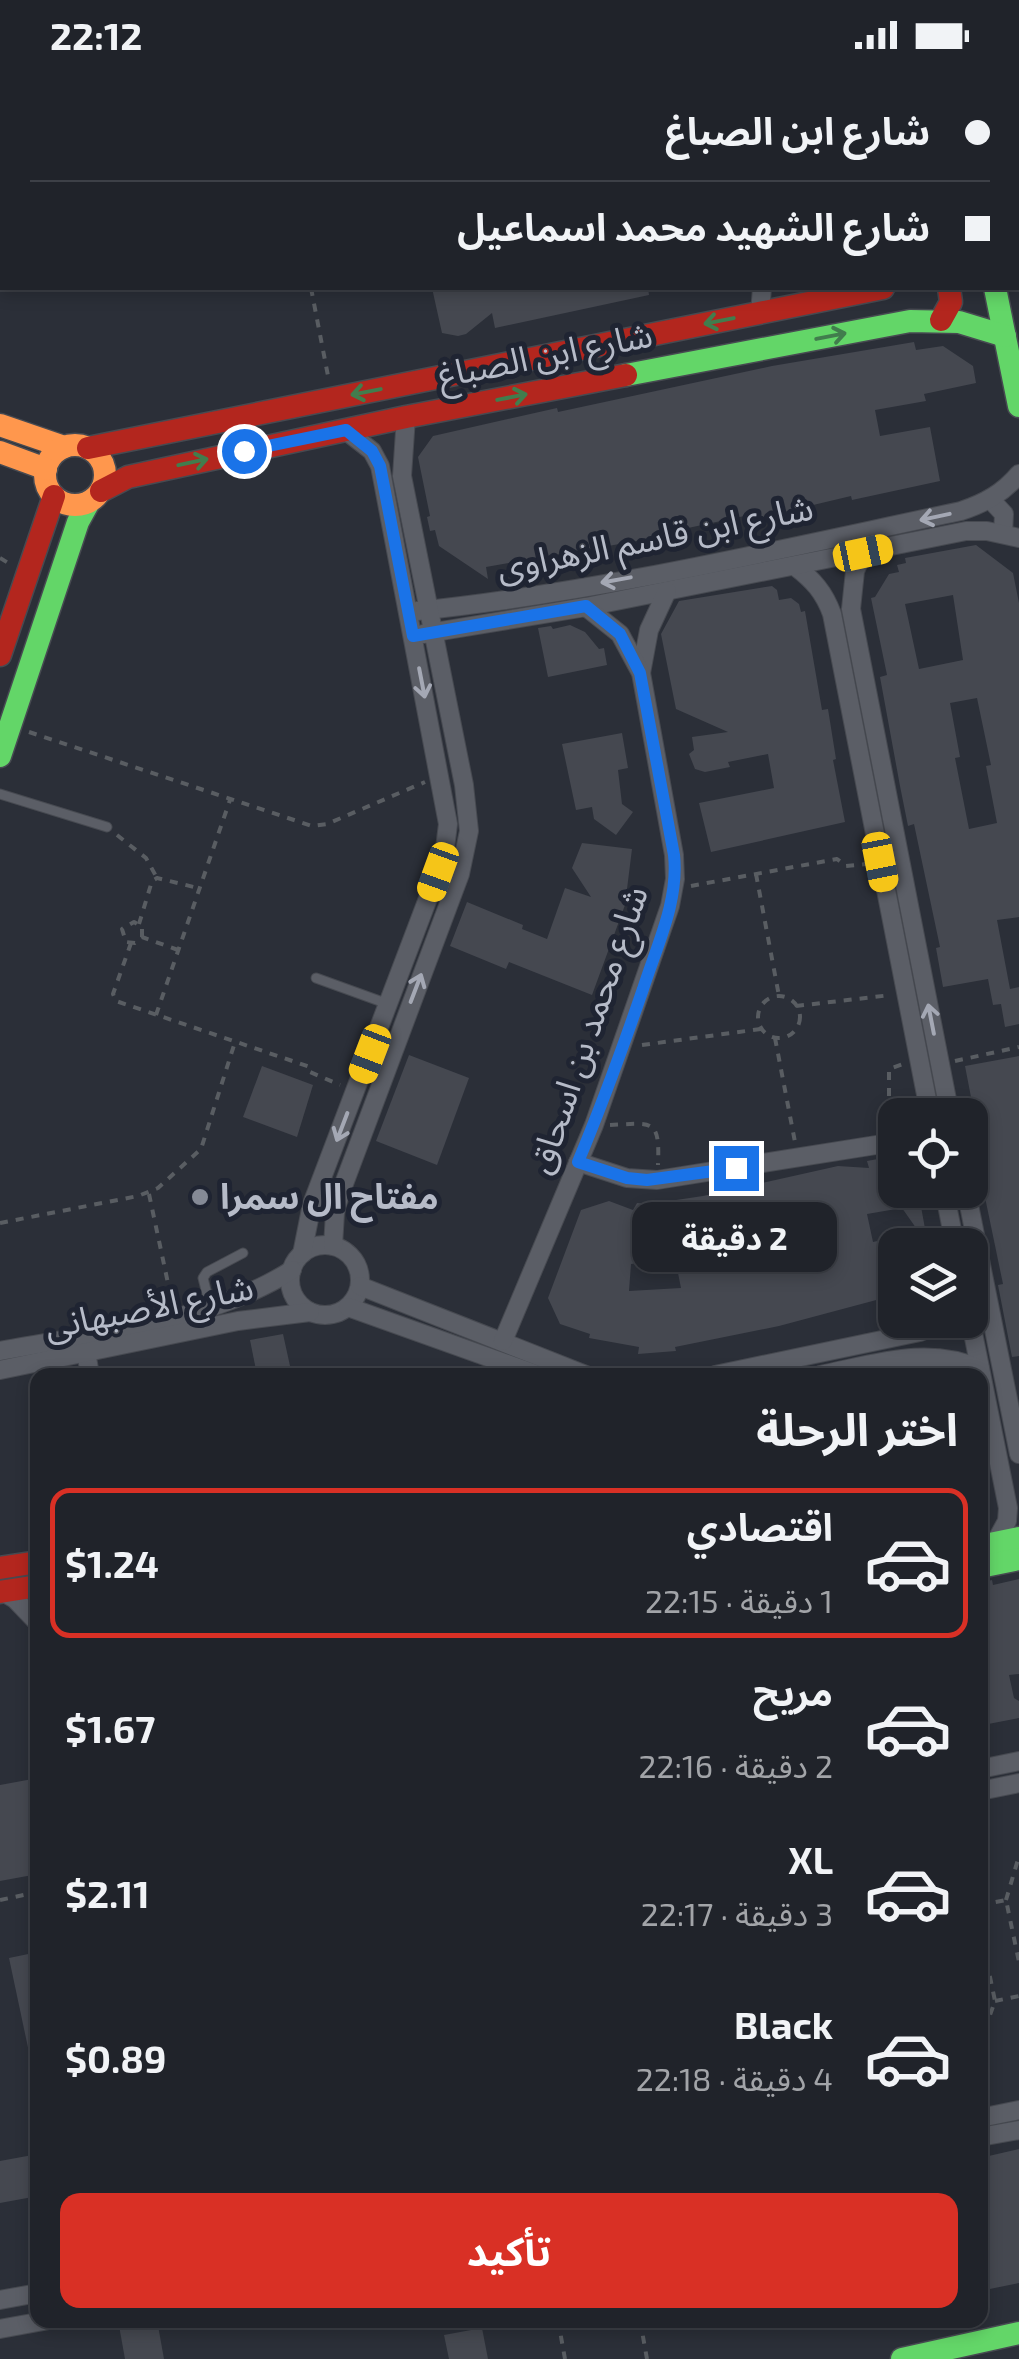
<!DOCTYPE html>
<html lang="ar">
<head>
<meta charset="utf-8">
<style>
	body { margin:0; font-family:"Exo 2","Noto Sans Arabic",sans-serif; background:#2d2f36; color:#f1f3f6; direction:rtl; height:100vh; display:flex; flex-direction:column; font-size:38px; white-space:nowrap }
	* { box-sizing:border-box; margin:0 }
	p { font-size:32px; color:#a2a4a8 }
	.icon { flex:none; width:55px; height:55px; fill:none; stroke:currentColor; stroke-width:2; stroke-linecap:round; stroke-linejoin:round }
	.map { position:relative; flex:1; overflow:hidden; direction:ltr }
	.drawer { position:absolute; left:30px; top:1298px; width:958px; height:960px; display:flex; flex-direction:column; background:#20232a; border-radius:20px; box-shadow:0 5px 15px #0003,0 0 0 2px #3d4047; direction:rtl }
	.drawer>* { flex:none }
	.guide { position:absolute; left:0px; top:0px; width:1020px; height:220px; box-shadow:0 5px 15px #0003,0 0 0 2px #3d4047; direction:rtl; display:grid; align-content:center; height:220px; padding:0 30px; background:#20232a }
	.fabs { position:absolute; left:878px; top:1028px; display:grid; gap:20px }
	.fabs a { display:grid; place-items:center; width:110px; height:110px; border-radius:20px; background:#20232a; box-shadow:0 5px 15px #0003,0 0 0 2px #3d4047; font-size:50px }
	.end { position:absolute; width:45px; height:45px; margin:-22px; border:12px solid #1a73e8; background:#fff; box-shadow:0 0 0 5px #fff }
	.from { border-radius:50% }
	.bubble { position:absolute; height:70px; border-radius:20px; background:#20232a; box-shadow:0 5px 15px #0003,0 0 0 2px #3d4047; font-size:32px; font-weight:700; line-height:70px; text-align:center; direction:rtl }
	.car { position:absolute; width:30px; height:60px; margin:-30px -15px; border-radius:12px; box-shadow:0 0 8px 2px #0007; background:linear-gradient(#f5c518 24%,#345 0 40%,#f5c518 0 76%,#345 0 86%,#f5c518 0) }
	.guide b { display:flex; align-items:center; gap:35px; height:95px; font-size:38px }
	.guide b+b { border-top:2px solid #3d4047 }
	.guide i { width:25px; height:25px; background:#f1f3f6 }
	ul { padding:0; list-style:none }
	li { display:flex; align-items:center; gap:30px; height:150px; margin:0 20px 15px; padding:0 10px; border:5px solid transparent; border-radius:20px }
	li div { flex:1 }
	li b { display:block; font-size:38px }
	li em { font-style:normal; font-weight:700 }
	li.current { border-color:#d93025 }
	li>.icon { width:90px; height:90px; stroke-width:1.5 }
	h2 { padding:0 30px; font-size:45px; line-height:120px }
	.primary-button { display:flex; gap:20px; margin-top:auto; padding:20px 30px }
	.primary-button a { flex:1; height:115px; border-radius:20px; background:#d93025; color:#fff; font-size:40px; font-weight:700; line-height:115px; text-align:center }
	.status { display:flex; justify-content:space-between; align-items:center; height:70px; padding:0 50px; background:#20232a; direction:ltr }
	.status svg { height:28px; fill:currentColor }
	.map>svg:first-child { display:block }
	.building { fill:#454850; fill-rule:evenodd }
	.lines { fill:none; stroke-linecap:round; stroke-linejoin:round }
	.lane-casing { stroke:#474a51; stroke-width:11 }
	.street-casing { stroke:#474a51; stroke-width:20 }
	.fast-casing { stroke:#474a51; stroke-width:25 }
	.slow-casing { stroke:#474a51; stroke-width:25 }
	.jam-casing { stroke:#474a51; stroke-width:25 }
	.path { stroke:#595d62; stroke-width:4; stroke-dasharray:8 8; stroke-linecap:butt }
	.lane { stroke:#5b5e66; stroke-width:9 }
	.street { stroke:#5b5e66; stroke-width:18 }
	.fast { stroke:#63d668; stroke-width:22 }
	.slow { stroke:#ff974d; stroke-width:22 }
	.jam { stroke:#b3261e; stroke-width:22 }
	.oneway { stroke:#417d4d }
	.oneway2 { stroke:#a4a8b4 }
	.route { stroke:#1a73e8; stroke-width:12 }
	.poi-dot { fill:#858a96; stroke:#1f2432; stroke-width:4 }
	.labels { text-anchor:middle; stroke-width:10; stroke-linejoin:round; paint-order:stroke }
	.street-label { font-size:35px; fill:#b6bbc8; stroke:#1f2432 }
	.poi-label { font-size:35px; font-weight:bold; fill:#b6bbc8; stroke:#1f2432; text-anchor:start }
</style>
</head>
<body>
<div class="status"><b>22:12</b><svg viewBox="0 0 49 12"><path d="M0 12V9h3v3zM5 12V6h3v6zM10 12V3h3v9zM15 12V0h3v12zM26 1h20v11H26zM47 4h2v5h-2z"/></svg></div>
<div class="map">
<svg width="1019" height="2289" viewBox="0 0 1019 2289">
	<rect width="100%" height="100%" fill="#2b2f38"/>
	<g class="building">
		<path d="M432 218H648L649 225 495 258 492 243 466 264 458 266 442 263Z"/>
		<path d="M914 272 916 280 943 276 973 296 976 313 924 324 926 331 875 340 880 366 930 357 940 411 852 430 851 426 750 450 749 445 688 458 689 462 486 497 488 509 439 476 435 460 430 461 427 447 430 446 418 387 433 366 557 338 558 342 772 296Z"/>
		<path d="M976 475 1013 503 1019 533V847L997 850 1010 919 1019 917V954L1005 957 1001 934 993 935 988 909 943 917 936 878 940 877 914 754 908 756 900 716 880 607 887 605 871 528 875 527 889 504 899 502 897 495 906 493 905 488ZM953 525 963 590 919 599 905 534ZM977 628 991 695 986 696 997 753 969 759 955 688 960 687 950 633Z"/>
		<path d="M772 516 777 520 779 530 791 528 799 534 801 542 805 541 822 640 828 639 836 689 833 690 845 752 711 782 699 733 774 718 768 684 728 692 730 697 705 702 695 699 689 684 694 680 692 667 728 662 676 639 661 564 679 531Z"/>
		<path d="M570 555 585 562 599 579 604 578 607 595 548 607 538 558 551 556 553 559Z"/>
		<path d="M622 663 628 698 618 700 622 734 633 742 616 765 594 749 592 737 576 740 562 674Z"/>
		<path d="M582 773 632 779 625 835 592 925 509 892 506 899 450 876 467 832 523 855 522 859 547 869 565 818 591 827 572 798Z"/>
		<path d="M409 985 469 1008 437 1095 376 1071Z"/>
		<path d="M1019 986V1286L1012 1287 998 1215 1003 1214 970 1055 976 1053 965 996Z"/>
		<path d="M262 996 313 1015 297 1067 243 1047Z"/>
		<path d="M883 1088 895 1098V1120H918L928 1175 902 1138 867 1144 873 1172 895 1167V1225L779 1256 675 1277 676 1281 638 1284 639 1277 589 1268 590 1264 560 1254 548 1228 581 1140 609 1131 633 1140 637 1133 649 1134 703 1126 838 1096 869 1098 867 1091ZM675 1188 681 1218 629 1221 631 1194Z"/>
		<path d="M283 1264 292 1305H257L250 1270Z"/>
		<path d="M1019 1509V1604L1009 1605 1014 1628 1019 1631V1648L983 1655 980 1640V1513L992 1510 993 1515Z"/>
		<path d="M38 1708V1804L0 1811V1715Z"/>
		<path d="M38 1882V1986L30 1987 9 1888Z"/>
		<path d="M1019 2079V2213L980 2221V2088Z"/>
		<path d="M38 2084V2126L0 2133V2091Z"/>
		<path d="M118 2250H157L164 2289H125Z"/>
		<path d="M482 2258 488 2289H449L444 2265Z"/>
	</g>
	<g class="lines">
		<g class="lane-casing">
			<g id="lane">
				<path d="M0 724 107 757"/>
				<path d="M316 908 388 934"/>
				<path d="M210 1236 203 1208 207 1202 243 1183"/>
			</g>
		</g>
		<g class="street-casing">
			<g id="street">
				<path d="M305 0V2"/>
				<path d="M330 0 331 2"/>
				<path d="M528 0V2"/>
				<path d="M725 0V2"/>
				<path d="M750 0V2"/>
				<path d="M0 119 2 121"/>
				<path d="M0 148H2"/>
				<path d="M760 243 762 218"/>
				<path d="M990 429 1004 444 1003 464"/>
				<path d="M863 483 855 501 851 539 950 1045"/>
				<path d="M796 497C813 510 824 522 832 544L930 1045"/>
				<path d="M417 541C600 522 781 479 961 441 985 433 1003 423 1019 404"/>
				<path d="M423 564 586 537 966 461H987L1019 468"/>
				<path d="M641 603 649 560 667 521"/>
				<path d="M578 1092 627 1108 657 1110 895 1072"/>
				<path d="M944 1120 955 1175"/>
				<path d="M966 1120 1019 1384"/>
				<circle cx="325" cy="1210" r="35"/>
				<path d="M333 1176 335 1143 339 1127 460 804 469 761 464 715 402 406 406 347"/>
				<path d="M302 1184 312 1134 438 802 445 778 448 754 380 396 372 381 345 360"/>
				<path d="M360 1216 586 1305"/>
				<path d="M348 1237 538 1305"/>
				<path d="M970 1248 1008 1438 1007 1451 995 1473"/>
				<path d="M503 1271 594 1055 670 836 675 809 674 785 641 603 620 564 586 537"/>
				<path d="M0 1281C97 1262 207 1254 292 1200"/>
				<path d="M86 1282 90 1305"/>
				<path d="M0 1300 238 1251 310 1242"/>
				<path d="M715 1305 920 1262 951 1250"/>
				<path d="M820 1305C875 1294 928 1275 980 1299"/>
				<path d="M3 1522 15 1529 38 1553"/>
				<path d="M980 1699 1019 1691"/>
				<path d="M980 1721 1019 1713"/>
				<path d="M980 2048 1019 2040"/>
				<path d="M980 2067 1019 2060"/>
				<path d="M0 2230 38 2223"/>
				<path d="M0 2259 49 2250"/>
			</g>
		</g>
		<g class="fast-casing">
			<g id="fast">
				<path d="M991 0V2"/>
				<path d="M1018 128 1019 136"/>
				<path d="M995 218 1019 336"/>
				<path d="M626 305 910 251 959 252 1005 266"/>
				<path d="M0 686 78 452 89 432"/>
				<path d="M980 1476 1019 1468"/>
				<path d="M980 1497 1019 1489"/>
				<path d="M902 2289 1019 2263"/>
			</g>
		</g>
		<g class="slow-casing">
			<g id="slow">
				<path d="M0 355 64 377"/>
				<circle cx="75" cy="405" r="30"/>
				<path d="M0 382 46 399"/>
			</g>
		</g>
		<g class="jam-casing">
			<g id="jam">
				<path d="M952 0 953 2"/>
				<path d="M941 250 951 232 949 218"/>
				<path d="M88 378 883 218"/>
				<path d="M101 421 128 407 406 347 626 305"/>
				<path d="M0 585 54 426"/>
				<path d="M0 1498 38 1492"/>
				<path d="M0 1522 38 1516"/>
			</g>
		</g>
		<g class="path">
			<path d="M680 0 686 2"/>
			<path d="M600 2 602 0"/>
			<path d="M311 218 329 311"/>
			<path d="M0 488 10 494"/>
			<path d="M29 662 312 756 327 754 425 712"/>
			<path d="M117 765 146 788 157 808"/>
			<path d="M756 804 779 926"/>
			<path d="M691 816 837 789 846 796 866 794"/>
			<path d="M139 854 152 811 157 808 198 818"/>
			<path d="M142 867V857L134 852 122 859 126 872 135 873 142 867 178 880"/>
			<path d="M131 873 113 924 116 931 310 997V1002L340 1015"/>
			<circle cx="779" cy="947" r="21"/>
			<path d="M796 936 891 925"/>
			<path d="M156 945 230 730"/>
			<path d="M775 968 795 1072"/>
			<path d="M642 975 761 959"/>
			<path d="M955 991 1019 977"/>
			<path d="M610 1055C653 1053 660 1048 658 1095"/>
			<path d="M889 1058V999L903 994"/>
			<path d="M149 1124 172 1232"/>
			<path d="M0 1153 138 1126 158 1118 201 1079 235 972"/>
			<path d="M0 1830 38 1822"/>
			<path d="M1006 1830 1019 1786"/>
			<path d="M980 1835 1006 1830 1019 1892"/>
			<path d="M980 1859 995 1931 980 1973"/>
			<path d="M995 1931 1019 1926"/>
			<path d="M558 2250 565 2289"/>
			<path d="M640 2250 647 2289"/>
		</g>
		<use href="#lane" class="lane"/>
		<use href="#street" class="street"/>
		<use href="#fast" class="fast"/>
		<use href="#slow" class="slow"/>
		<use href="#jam" class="jam"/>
	</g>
	<defs><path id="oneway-shaft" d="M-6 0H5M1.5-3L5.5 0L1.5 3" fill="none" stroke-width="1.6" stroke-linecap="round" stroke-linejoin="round" transform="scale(2.5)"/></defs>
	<g class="oneway">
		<use href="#oneway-shaft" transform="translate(719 251) rotate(169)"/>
		<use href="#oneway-shaft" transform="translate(831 266) rotate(-11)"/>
		<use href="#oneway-shaft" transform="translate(366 322) rotate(169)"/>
		<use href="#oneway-shaft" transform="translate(512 327) rotate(-11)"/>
		<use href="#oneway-shaft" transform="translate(193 392) rotate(-12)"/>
	</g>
	<g class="oneway2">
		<use href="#oneway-shaft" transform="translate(935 447) rotate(168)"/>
		<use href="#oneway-shaft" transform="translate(616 510) rotate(170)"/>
		<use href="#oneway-shaft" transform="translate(422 613) rotate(79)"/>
		<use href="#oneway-shaft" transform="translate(416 918) rotate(-69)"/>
		<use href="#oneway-shaft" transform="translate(931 949) rotate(-101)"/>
		<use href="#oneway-shaft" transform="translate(342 1057) rotate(111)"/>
	</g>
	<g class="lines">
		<path class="route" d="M244 381 346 360 372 381 380 396 413 566 586 536 620 564 640 603 674 785C679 831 657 875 643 919 623 977 602 1035 578 1092L627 1108 647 1110 736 1098"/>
	</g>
	<circle class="poi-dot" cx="200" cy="1127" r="10"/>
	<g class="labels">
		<g class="street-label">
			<text transform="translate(545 285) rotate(-11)" y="12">شارع ابن الصباغ</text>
			<text transform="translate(655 468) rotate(-11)" y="12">شارع ابن قاسم الزهراوى</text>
			<text transform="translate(588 960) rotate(-71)" y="12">شارع محمد بن اسحاق</text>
			<text transform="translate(149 1237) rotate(-11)" y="12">شارع الأصبهانى</text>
		</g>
		<g class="poi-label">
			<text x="220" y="1139">مفتاح ال سمرا</text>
		</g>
	</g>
</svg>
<div class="fabs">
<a><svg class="icon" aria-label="locate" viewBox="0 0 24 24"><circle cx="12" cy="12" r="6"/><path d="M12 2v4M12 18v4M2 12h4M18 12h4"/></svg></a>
<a><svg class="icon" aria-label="layers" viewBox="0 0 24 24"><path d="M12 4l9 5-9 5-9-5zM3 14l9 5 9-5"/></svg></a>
</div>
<i class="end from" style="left:244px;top:381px"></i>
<i class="end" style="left:736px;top:1098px"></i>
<div class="bubble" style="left:632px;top:1132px;width:205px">2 دقيقة</div>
<i class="car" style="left:863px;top:483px;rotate:78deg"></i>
<i class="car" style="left:880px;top:792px;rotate:169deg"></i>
<i class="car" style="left:438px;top:802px;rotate:200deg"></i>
<i class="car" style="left:370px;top:984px;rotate:201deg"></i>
<div class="guide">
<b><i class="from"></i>شارع ابن الصباغ</b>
<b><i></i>شارع الشهيد محمد اسماعيل</b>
</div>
<section class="drawer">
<h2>اختر الرحلة</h2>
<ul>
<li class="current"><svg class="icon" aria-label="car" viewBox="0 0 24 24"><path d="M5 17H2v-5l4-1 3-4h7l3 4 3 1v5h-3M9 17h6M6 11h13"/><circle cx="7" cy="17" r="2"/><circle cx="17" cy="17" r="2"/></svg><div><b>اقتصادي</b><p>1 دقيقة · 22:15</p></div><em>$1.24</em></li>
<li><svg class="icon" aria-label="car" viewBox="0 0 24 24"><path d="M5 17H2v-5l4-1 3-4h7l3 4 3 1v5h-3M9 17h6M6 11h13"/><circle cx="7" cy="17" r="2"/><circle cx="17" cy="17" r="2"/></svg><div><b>مريح</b><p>2 دقيقة · 22:16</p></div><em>$1.67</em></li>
<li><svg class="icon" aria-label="car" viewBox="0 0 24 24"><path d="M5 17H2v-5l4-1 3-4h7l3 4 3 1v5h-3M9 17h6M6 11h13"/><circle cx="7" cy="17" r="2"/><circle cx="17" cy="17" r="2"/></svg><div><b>XL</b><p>3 دقيقة · 22:17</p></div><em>$2.11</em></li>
<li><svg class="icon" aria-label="car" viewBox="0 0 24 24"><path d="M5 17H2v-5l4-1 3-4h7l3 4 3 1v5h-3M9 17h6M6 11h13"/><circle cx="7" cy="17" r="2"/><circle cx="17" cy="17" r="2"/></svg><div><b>Black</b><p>4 دقيقة · 22:18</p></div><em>$0.89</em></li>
</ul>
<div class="primary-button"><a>تأكيد</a></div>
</section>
</div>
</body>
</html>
